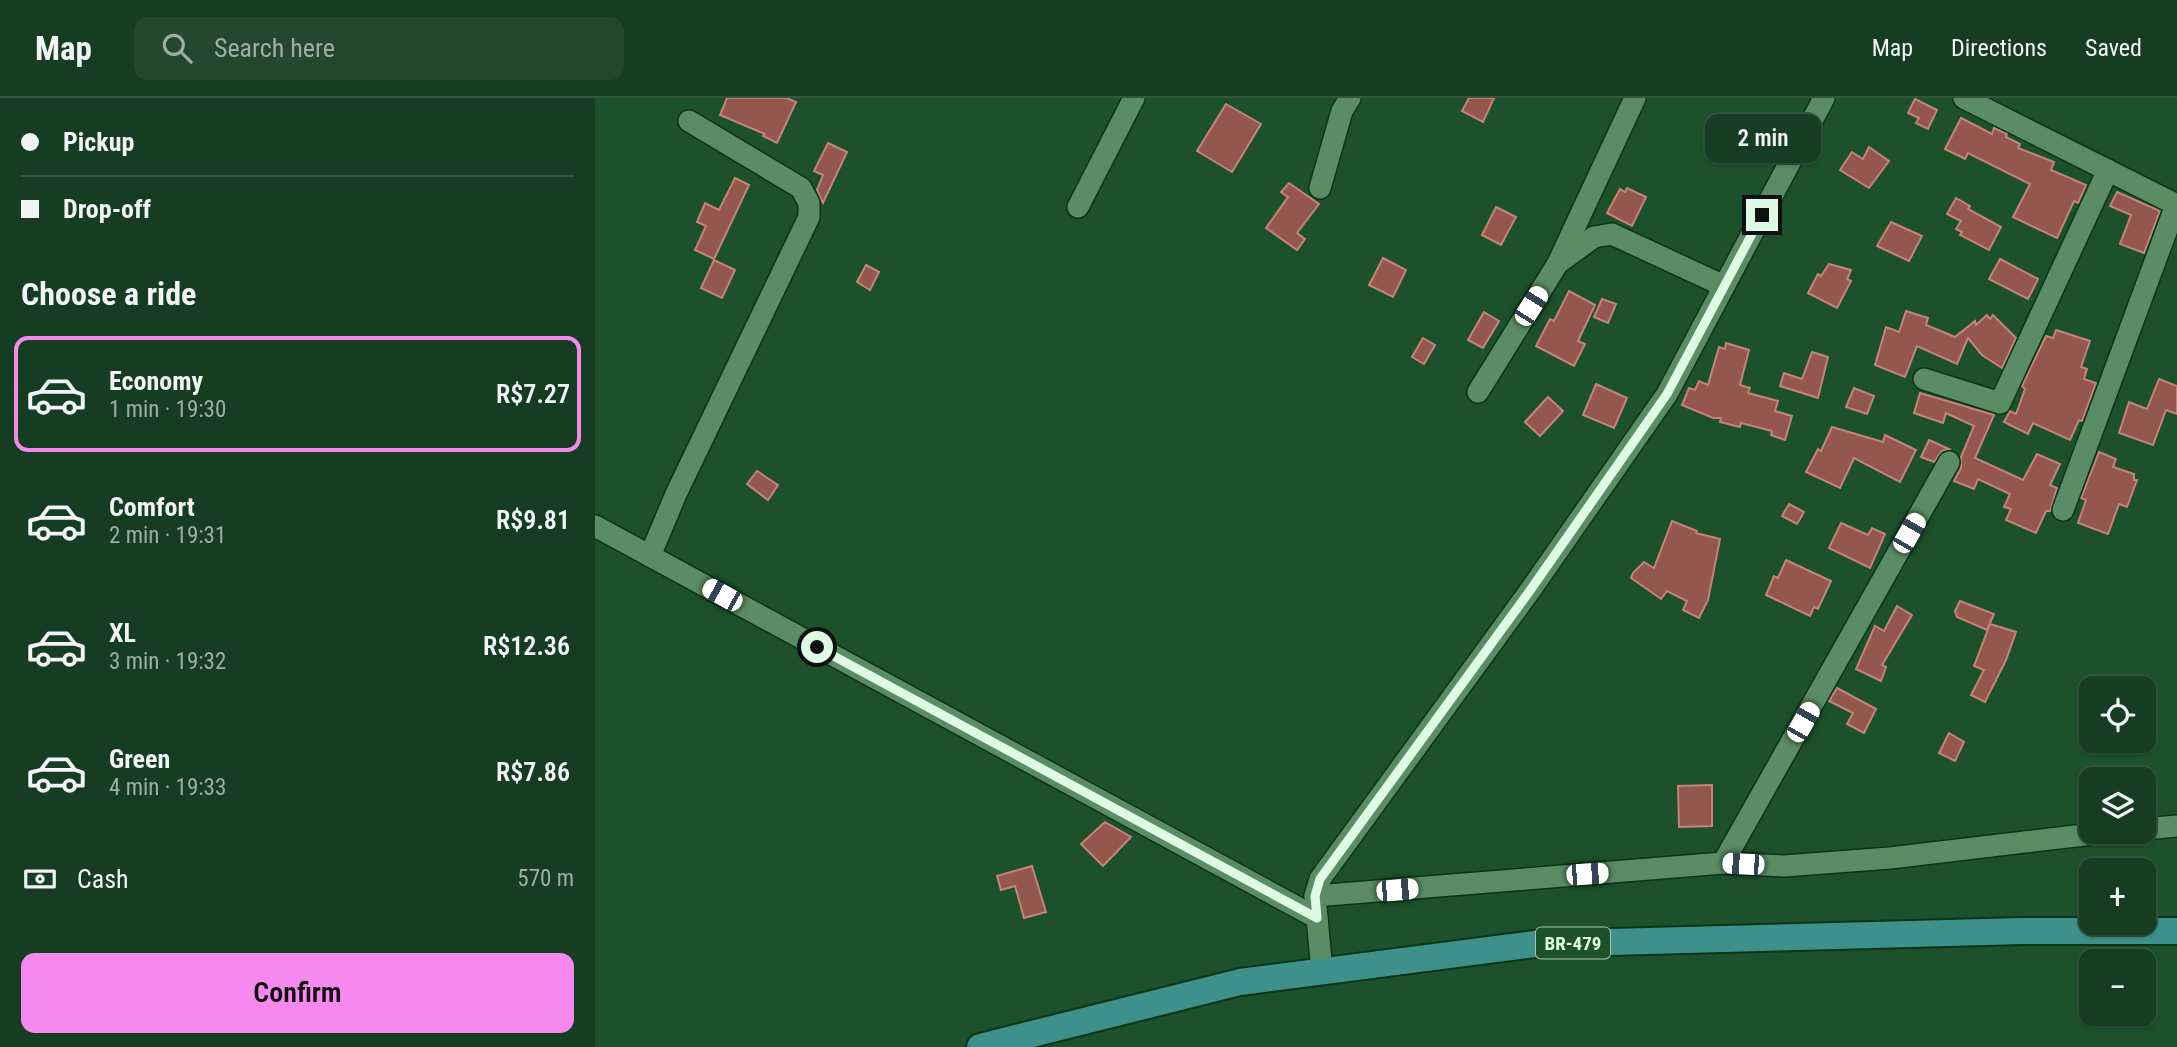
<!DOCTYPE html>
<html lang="en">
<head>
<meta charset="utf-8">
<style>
	body { margin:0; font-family:"Roboto Condensed",sans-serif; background:#23482e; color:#f1f3f6; height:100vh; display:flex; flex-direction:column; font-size:26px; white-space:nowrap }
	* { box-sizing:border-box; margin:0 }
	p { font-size:23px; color:#9eaea5 }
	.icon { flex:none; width:38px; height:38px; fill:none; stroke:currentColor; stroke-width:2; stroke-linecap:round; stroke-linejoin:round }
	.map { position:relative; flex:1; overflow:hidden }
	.drawer { display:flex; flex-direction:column; background:#163d21; width:595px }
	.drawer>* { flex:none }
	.guide { display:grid; align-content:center; height:154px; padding:0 21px; background:#163d21 }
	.buttons { position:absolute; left:1484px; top:578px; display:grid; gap:14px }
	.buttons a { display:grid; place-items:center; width:77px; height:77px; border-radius:14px; background:#163d21; box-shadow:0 2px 5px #0004,0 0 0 2px #35563f; font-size:35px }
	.end { position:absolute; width:32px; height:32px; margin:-16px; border:9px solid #dffae4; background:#111; box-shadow:0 0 0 4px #111 }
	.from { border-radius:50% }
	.bubble { position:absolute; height:49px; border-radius:14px; background:#163d21; box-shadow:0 2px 5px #0004,0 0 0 2px #35563f; font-size:23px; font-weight:600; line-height:49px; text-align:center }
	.car { position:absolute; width:21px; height:42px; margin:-21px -10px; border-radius:9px; box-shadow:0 0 5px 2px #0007; background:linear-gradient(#fff 24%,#345 0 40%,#fff 0 76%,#345 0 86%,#fff 0) }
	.guide b { display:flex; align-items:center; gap:24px; height:66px; font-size:26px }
	.guide b+b { border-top:2px solid #35563f }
	.guide i { width:18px; height:18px; background:#f1f3f6 }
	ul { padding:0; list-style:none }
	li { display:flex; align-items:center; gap:21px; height:116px; margin:0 14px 10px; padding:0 7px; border:4px solid transparent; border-radius:14px }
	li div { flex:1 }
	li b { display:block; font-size:26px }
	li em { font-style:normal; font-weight:600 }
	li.active { border-color:#f689ed }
	li>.icon { width:63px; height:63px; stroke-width:1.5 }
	h2 { padding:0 21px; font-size:32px; line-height:84px }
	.pay { display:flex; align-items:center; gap:18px; height:77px; padding:0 21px; font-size:26px }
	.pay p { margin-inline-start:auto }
	.primary-button { display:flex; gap:14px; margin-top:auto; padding:14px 21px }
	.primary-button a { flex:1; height:80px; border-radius:14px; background:#f689ed; color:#111; font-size:28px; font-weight:600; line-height:80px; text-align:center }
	header { display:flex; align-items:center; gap:42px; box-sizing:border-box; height:98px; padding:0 35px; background:#163d21; border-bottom:2px solid #35563f }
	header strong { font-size:33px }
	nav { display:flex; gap:38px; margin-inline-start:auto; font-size:24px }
	.search { width:490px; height:63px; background:#23482e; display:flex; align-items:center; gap:18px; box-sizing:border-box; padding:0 24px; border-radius:14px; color:#9eaea5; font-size:26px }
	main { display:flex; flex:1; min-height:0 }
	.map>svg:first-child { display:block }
	.building { fill:#94574d; stroke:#c58479; stroke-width:2 }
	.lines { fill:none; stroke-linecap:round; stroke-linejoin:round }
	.minor-casing { stroke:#0c3418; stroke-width:24 }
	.major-casing { stroke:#0c3418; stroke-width:30 }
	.minor { stroke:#5a8d65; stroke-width:21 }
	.major { stroke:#3e918b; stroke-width:26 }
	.route { stroke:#dffae4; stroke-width:9 }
	.labels { text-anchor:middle; stroke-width:5; stroke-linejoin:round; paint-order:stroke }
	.shield { fill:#1d512c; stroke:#a5c7ad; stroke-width:2 }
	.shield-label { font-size:19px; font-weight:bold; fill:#dffae4 }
</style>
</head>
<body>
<header>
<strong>Map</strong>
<div class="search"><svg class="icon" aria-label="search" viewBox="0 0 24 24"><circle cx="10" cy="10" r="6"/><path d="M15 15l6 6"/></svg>Search here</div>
<nav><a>Map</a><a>Directions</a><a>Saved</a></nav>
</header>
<main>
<section class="drawer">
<div class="guide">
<b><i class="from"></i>Pickup</b>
<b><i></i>Drop-off</b>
</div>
<h2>Choose a ride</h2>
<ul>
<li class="active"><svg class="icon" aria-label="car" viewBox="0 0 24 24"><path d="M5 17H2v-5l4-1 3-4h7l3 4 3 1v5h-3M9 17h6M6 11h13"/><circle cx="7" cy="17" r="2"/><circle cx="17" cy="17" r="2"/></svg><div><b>Economy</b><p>1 min · 19:30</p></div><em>R$7.27</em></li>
<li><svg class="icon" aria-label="car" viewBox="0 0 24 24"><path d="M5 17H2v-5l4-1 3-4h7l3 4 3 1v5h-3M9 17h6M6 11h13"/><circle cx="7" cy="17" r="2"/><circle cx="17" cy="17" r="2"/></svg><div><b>Comfort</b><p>2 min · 19:31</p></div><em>R$9.81</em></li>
<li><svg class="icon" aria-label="car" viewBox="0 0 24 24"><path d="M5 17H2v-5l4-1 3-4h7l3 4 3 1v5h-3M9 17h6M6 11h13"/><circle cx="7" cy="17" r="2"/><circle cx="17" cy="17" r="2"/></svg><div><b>XL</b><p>3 min · 19:32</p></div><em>R$12.36</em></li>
<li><svg class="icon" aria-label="car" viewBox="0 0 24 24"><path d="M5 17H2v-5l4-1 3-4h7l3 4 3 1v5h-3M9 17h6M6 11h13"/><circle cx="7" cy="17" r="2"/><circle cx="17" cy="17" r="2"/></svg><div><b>Green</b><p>4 min · 19:33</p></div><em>R$7.86</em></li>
</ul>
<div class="pay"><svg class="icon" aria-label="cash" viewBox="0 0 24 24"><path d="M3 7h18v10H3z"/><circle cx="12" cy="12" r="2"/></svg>Cash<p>570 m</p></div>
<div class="primary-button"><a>Confirm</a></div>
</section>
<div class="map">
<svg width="1582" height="949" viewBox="0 0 1582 949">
	<rect width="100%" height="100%" fill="#1d512c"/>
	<g class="building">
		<path d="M132 0H192L201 4 182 45 168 38 170 36 125 17Z"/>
		<path d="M874 0H899L888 24 867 13Z"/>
		<path d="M1320 1 1342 12 1333 31 1321 25 1324 20 1313 15Z"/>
		<path d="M631 6 666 26 637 74 602 53Z"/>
		<path d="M1366 20 1397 36 1399 30 1412 36 1411 39 1425 46 1423 50 1459 64 1456 72 1491 87 1483 105 1479 103 1462 140 1418 119 1435 86 1373 55 1370 61 1350 51Z"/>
		<path d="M233 45 252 54 228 105 222 92 228 77 219 73Z"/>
		<path d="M1274 49 1294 63 1274 90 1245 72 1257 54 1268 61Z"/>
		<path d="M140 80 154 87 119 161 100 152 111 128 102 124 110 105 124 112Z"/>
		<path d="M694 85 724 106 702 135 710 141 702 152 671 130 693 99 686 94Z"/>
		<path d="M1032 90 1051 99 1037 128 1012 115 1025 91 1030 94Z"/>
		<path d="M1522 94 1565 113 1549 155 1525 146 1536 117 1515 108Z"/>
		<path d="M1361 100 1375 108 1373 111 1406 129 1394 152 1365 137 1367 134 1361 131 1366 123 1352 116Z"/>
		<path d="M901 109 921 119 906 147 887 137Z"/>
		<path d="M1296 124 1327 138 1314 163 1282 148Z"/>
		<path d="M788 160 811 172 798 199 774 187Z"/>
		<path d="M1405 161 1443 181 1433 201 1394 181Z"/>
		<path d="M119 162 140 172 127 200 106 190Z"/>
		<path d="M1234 166 1256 172 1252 181 1256 183 1242 210 1213 195 1223 176 1226 178Z"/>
		<path d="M271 167 284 174 275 192 262 184Z"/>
		<path d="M974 193 1000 207 983 243 990 246 979 268 941 248 955 221 959 223Z"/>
		<path d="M1007 201 1021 206 1013 225 999 219Z"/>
		<path d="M1311 213 1333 220 1331 227 1360 239 1380 223 1381 227 1392 217 1395 221 1398 217 1421 240 1407 270 1387 257 1373 240 1362 266 1322 248 1310 279 1280 267 1291 229 1304 234Z"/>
		<path d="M889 214 904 223 888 250 873 242Z"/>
		<path d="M1461 232 1495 243 1486 269 1492 271 1489 281 1501 285 1487 323 1484 322 1475 342 1438 325 1433 336 1409 324 1415 313 1421 316 1430 291 1427 288 1451 238 1458 240Z"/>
		<path d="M828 240 840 247 829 266 817 259Z"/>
		<path d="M1131 245 1154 252 1145 287 1155 290 1153 295 1183 303 1180 313 1197 318 1190 342 1176 337 1177 333 1146 325 1145 329 1125 324 1126 320H1118L1087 307 1094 290 1100 292 1104 283 1113 287 1124 249 1130 251Z"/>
		<path d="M1217 254 1233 259 1223 300 1185 288 1189 275 1207 281Z"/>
		<path d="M1564 281 1582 288V316L1571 312 1558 347 1524 335 1534 304 1552 311Z"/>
		<path d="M1001 286 1032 300 1019 330 988 317Z"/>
		<path d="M1259 290 1279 298 1272 316 1251 309Z"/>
		<path d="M1325 295 1399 317 1380 360 1428 382 1442 356 1465 366 1455 387 1462 390 1455 413H1451L1441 435 1411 422 1416 411 1409 409 1415 396 1383 381 1379 391 1359 383 1366 370V359L1379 328 1351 315 1348 325 1319 315Z"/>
		<path d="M953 299 968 313 945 338 930 324Z"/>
		<path d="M1237 329 1288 344 1290 337 1321 352 1305 384 1259 360 1245 390 1211 374 1223 351 1226 353Z"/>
		<path d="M1334 342 1354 351 1347 353 1339 364 1326 359Z"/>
		<path d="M1504 354 1521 361 1518 369 1539 376V382H1542L1532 409 1524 406 1513 436 1483 425 1491 402 1486 400Z"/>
		<path d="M162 373 183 387 173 402 152 386Z"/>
		<path d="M1194 406 1209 414 1202 426 1187 418Z"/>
		<path d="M1077 423 1102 433 1101 435 1125 441 1113 502 1104 520 1088 512 1092 503 1072 493 1066 501 1036 480 1038 475 1049 464 1059 470Z"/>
		<path d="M1246 425 1273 437 1277 430 1290 436 1275 470 1234 450Z"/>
		<path d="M1191 462 1236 483 1223 511 1219 509 1215 518 1171 497 1179 478 1183 480Z"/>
		<path d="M1365 503 1399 516 1392 532 1362 519 1360 513Z"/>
		<path d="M1302 508 1317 517 1287 567 1291 569 1286 583 1261 571 1280 528 1289 533Z"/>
		<path d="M1395 526 1421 534 1411 562 1390 604 1376 597 1389 572 1379 568Z"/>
		<path d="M1242 590 1281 611 1269 635 1252 626 1258 615 1234 603Z"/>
		<path d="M1354 635 1369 644 1360 663 1344 655Z"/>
		<path d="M1117 687V728L1084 729 1083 688Z"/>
		<path d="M510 724 536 739 508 768 486 746Z"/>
		<path d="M437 768 451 814 429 820 420 788 406 792 402 778Z"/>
	</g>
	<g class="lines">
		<g class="minor-casing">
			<g id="minor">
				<path d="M1369 0 1582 107"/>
				<path d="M725 90 747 13 755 0"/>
				<path d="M483 109 539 0"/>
				<path d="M966 163 999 139 1017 136 1129 188"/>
				<path d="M1329 281 1405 305 1513 72"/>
				<path d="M883 294 963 165 1040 0"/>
				<path d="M1468 412 1581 107"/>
				<path d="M0 428 722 820"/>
				<path d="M55 458 81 396 214 119V105L206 90 94 23"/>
				<path d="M1549 731 1582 728"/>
				<path d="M1128 765 1189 768 1295 760 1523 733"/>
				<path d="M720 798 1128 765 1354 364"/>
				<path d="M727 873 720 798 725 781 934 494 1072 296 1229 0"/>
			</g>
		</g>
		<g class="major-casing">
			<path id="major" d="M385 949 645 884 940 846 1428 833H1582"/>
		</g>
		<use href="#minor" class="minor"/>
		<use href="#major" class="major"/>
	</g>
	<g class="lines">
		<path class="route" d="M222 549 722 820 720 798 725 781 934 494 1072 296 1167 117"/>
	</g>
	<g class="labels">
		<rect class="shield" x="941" y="829.5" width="74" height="31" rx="5"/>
		<g class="shield-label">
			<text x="978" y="852">BR-479</text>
		</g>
	</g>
</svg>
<div class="buttons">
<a><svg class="icon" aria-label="locate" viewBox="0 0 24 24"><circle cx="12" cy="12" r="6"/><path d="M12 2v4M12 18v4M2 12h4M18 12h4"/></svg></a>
<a><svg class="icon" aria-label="layers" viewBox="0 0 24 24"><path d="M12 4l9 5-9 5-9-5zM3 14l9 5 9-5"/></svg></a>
<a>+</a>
<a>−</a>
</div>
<i class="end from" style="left:222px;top:549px"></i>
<i class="end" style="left:1167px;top:117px"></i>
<div class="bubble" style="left:1110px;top:16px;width:116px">2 min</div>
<i class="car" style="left:936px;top:208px;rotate:32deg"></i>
<i class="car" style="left:1314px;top:435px;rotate:30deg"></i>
<i class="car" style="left:127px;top:497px;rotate:299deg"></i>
<i class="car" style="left:1208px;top:624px;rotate:30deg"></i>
<i class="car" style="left:1148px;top:766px;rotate:273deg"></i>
<i class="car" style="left:992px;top:776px;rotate:86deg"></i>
<i class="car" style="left:802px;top:792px;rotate:85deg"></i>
</div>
</main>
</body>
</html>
